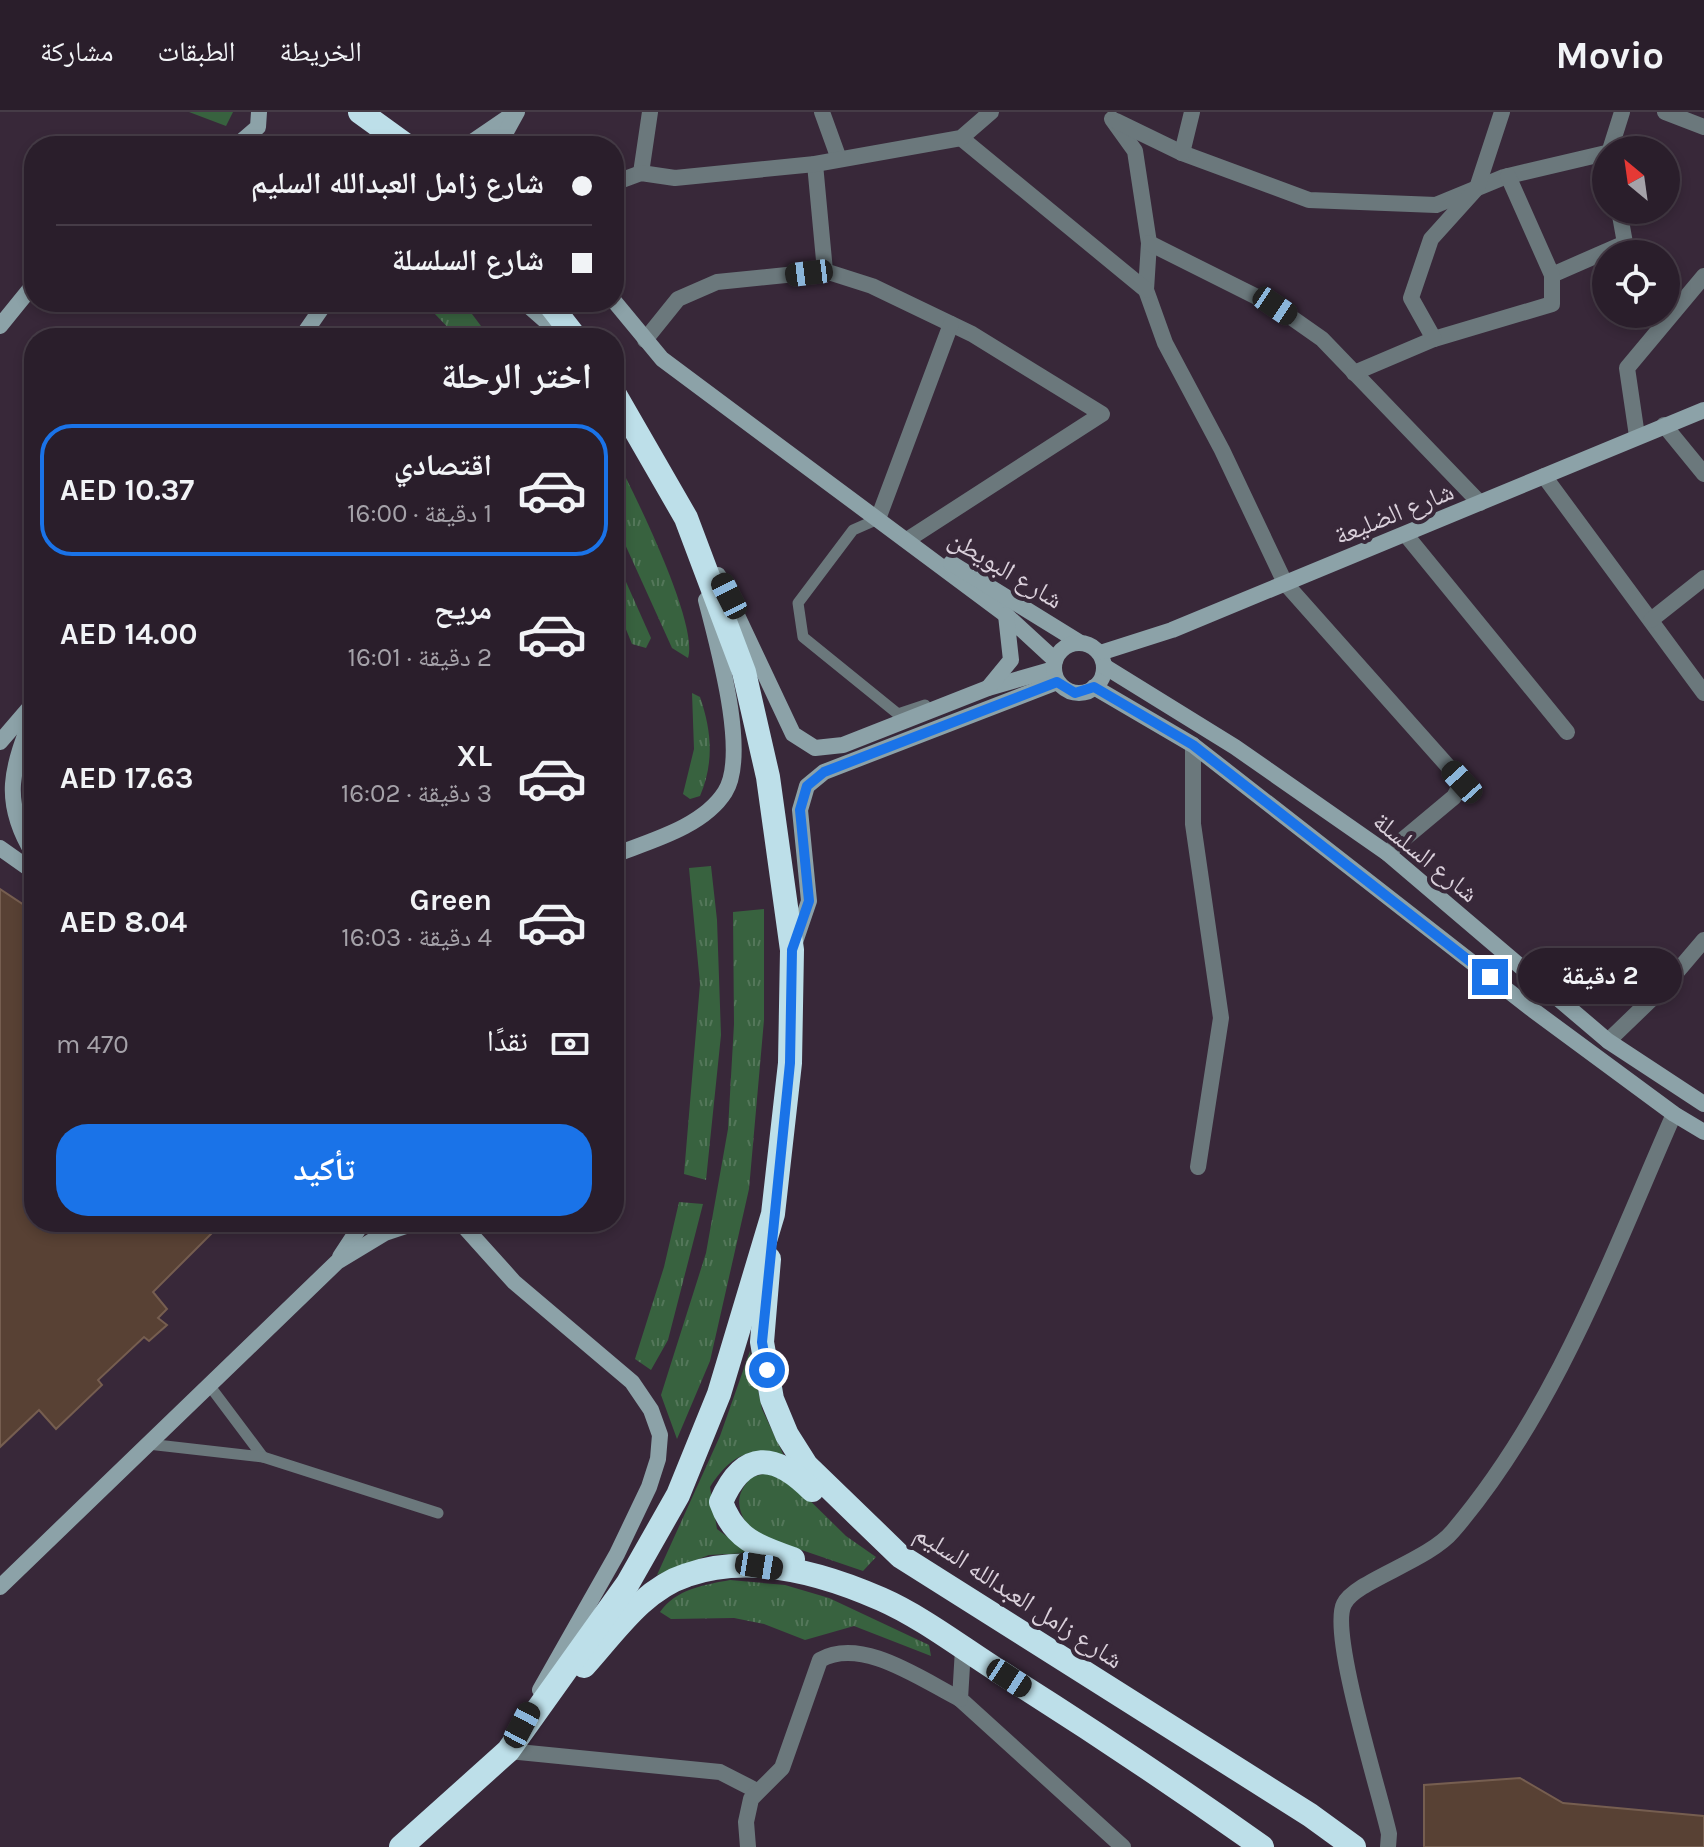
<!DOCTYPE html>
<html lang="ar">
<head>
<meta charset="utf-8">
<style>
	body { margin:0; font-family:Karla,"Noto Naskh Arabic",sans-serif; background:#362b37; color:#f1f3f6; direction:rtl; height:100vh; display:flex; flex-direction:column; font-size:30px; white-space:nowrap }
	* { box-sizing:border-box; margin:0 }
	p { font-size:26px; color:#a5a2a9 }
	.icon { flex:none; width:44px; height:44px; fill:none; stroke:currentColor; stroke-width:2; stroke-linecap:round; stroke-linejoin:round }
	.map { position:relative; flex:1; overflow:hidden; direction:ltr }
	.sheet { position:absolute; left:24px; top:216px; width:600px; height:904px; display:flex; flex-direction:column; background:#2a1e2b; border-radius:32px; box-shadow:0 4px 12px #0003,0 0 0 2px #463c47; direction:rtl }
	.sheet>* { flex:none }
	.guide { position:absolute; left:24px; top:24px; width:600px; height:176px; border-radius:32px; box-shadow:0 4px 12px #0003,0 0 0 2px #463c47; direction:rtl; display:grid; align-content:center; height:176px; padding:0 32px; background:#2a1e2b }
	.needle { width:52px; rotate:331deg }
	.fabs { position:absolute; left:1592px; top:24px; display:grid; gap:16px }
	.fabs a { display:grid; place-items:center; width:88px; height:88px; border-radius:50%; background:#2a1e2b; box-shadow:0 4px 12px #0003,0 0 0 2px #463c47; font-size:40px }
	.end { position:absolute; width:36px; height:36px; margin:-18px; border:10px solid #1a73e8; background:#fff; box-shadow:0 0 0 4px #fff }
	.from { border-radius:50% }
	.bubble { position:absolute; height:56px; border-radius:28px; background:#2a1e2b; box-shadow:0 4px 12px #0003,0 0 0 2px #463c47; font-size:26px; font-weight:700; line-height:56px; text-align:center; direction:rtl }
	.car { position:absolute; width:24px; height:48px; margin:-24px -12px; border-radius:10px; box-shadow:0 0 6px 2px #0007; background:linear-gradient(#222 24%,#8ab4d8 0 40%,#222 0 76%,#8ab4d8 0 86%,#222 0) }
	.guide b { display:flex; align-items:center; gap:28px; height:76px; font-size:30px }
	.guide b+b { border-top:2px solid #463c47 }
	.guide i { width:20px; height:20px; background:#f1f3f6 }
	ul { padding:0; list-style:none }
	li { display:flex; align-items:center; gap:24px; height:132px; margin:0 16px 12px; padding:0 16px; border:4px solid transparent; border-radius:32px }
	li div { flex:1 }
	li b { display:block; font-size:30px }
	li em { font-style:normal; font-weight:700 }
	li.active { border-color:#1a73e8 }
	li>.icon { width:72px; height:72px; stroke-width:1.5 }
	h2 { padding:0 32px; font-size:36px; line-height:96px }
	.pay { display:flex; align-items:center; gap:20px; height:88px; padding:0 32px; font-size:30px }
	.pay p { margin-inline-start:auto }
	.action { display:flex; gap:16px; margin-top:auto; padding:16px 32px }
	.action a { flex:1; height:92px; border-radius:32px; background:#1a73e8; color:#fff; font-size:32px; font-weight:700; line-height:92px; text-align:center }
	header { display:flex; align-items:center; gap:48px; box-sizing:border-box; height:112px; padding:0 40px; background:#2a1e2b; border-bottom:2px solid #463c47 }
	header strong { font-size:38px }
	nav { display:flex; gap:44px; margin-inline-start:auto; font-size:28px }
	.map>svg:first-child { display:block }
	.grass { fill:url(#grass-tufts) }
	.building { fill:#584134; stroke:#765e50; stroke-width:2 }
	.lines { fill:none; stroke-linecap:round; stroke-linejoin:round }
	.lane { stroke:#6b787c; stroke-width:11 }
	.street { stroke:#6b787c; stroke-width:16 }
	.secondary { stroke:#8ca2a8; stroke-width:16 }
	.highway { stroke:#bddfe9; stroke-width:24 }
	.route { stroke:#1a73e8; stroke-width:10 }
	.labels { text-anchor:middle; stroke-width:8; stroke-linejoin:round; paint-order:stroke }
	.street-label { font-size:26px; fill:#dad0db; stroke:#382839 }
</style>
</head>
<body>
<header>
<strong>Movio</strong>
<nav><a>الخريطة</a><a>الطبقات</a><a>مشاركة</a></nav>
</header>
<div class="map">
<svg width="1704" height="1735" viewBox="0 0 1704 1735">
	<defs>
		<pattern id="grass-tufts" width="24" height="20" patternUnits="userSpaceOnUse" patternTransform="scale(2)"><rect width="24" height="20" fill="#38623f"/><path d="M3 7l-1-3M5 7V3M7 7l1-3M15 17l-1-3M17 17v-4M19 17l1-3" fill="none" stroke="#54775a"/></pattern>
	</defs>
	<rect width="100%" height="100%" fill="#382839"/>
	<g class="grass">
		<path d="M189 0H233L226 14Z"/>
		<path d="M442 190 466 194 490 226H458L433 200Z"/>
		<path d="M614 343C633 378 699 512 688 546L672 536 614 408Z"/>
		<path d="M614 443 651 526 646 536 632 532 614 488Z"/>
		<path d="M692 581 700 585C712 620 714 651 700 684L690 687 683 682 694 637Z"/>
		<path d="M711 754 717 808 721 923 706 1068 684 1062 700 872 689 756Z"/>
		<path d="M764 797V908L749 1077 710 1249 677 1327 661 1283 706 1141 728 1017 734 912 733 800Z"/>
		<path d="M679 1090 703 1092 668 1228 651 1258 635 1247 664 1155Z"/>
		<path d="M750 1239 762 1297 785 1346C753 1329 727 1347 710 1375L717 1417 749 1441 709 1443 657 1463 720 1324Z"/>
		<path d="M774 1359 795 1374 846 1424 876 1445 863 1459 752 1421C738 1399 732 1385 752 1365Z"/>
		<path d="M730 1468 785 1473 829 1486 929 1533 931 1544 854 1514 805 1528 764 1512 734 1506 671 1507 660 1500C676 1477 704 1473 730 1468Z"/>
	</g>
	<g class="building">
		<path d="M0 777 30 797 34 806V1110H223L153 1180 167 1197 158 1206 167 1213 149 1229 144 1225 98 1268 102 1273 56 1317 39 1298 0 1335Z"/>
		<path d="M1520 1666 1563 1691 1704 1704V1735H1424V1673Z"/>
	</g>
	<g class="lines">
		<g class="lane">
			<path d="M878 407 853 418 798 491 803 525 898 602 925 593"/>
			<path d="M209 1273 263 1345"/>
			<path d="M148 1332 263 1345 438 1401"/>
		</g>
		<g class="street">
			<path d="M822 0 839 47"/>
			<path d="M1665 0 1704 15"/>
			<path d="M1112 7 1135 39 1149 131 1146 178 1165 231 1222 338 1285 471 1462 670 1454 685 1387 741"/>
			<path d="M1116 9 1182 41 1309 88 1436 93 1504 65 1606 41"/>
			<path d="M961 26 1146 178"/>
			<path d="M1610 38 1622 0"/>
			<path d="M1182 41 1192 0"/>
			<path d="M815 52 825 159"/>
			<path d="M641 61 650 0"/>
			<path d="M1508 64 1552 163 1625 131 1619 98"/>
			<path d="M614 71 641 61 675 66 815 52 961 26 991 0"/>
			<path d="M1149 131 1275 194 1322 227 1480 391"/>
			<path d="M1434 227 1552 192V163"/>
			<path d="M645 228 678 187 717 170 825 159 872 174 972 222 1102 302 907 428"/>
			<path d="M1354 261 1434 227 1411 186 1431 127 1477 76 1502 0"/>
			<path d="M1664 313 1704 362"/>
			<path d="M1637 324 1627 256 1704 164"/>
			<path d="M1544 364 1704 581"/>
			<path d="M878 407 951 212"/>
			<path d="M1406 423 1567 620"/>
			<path d="M1651 508 1704 466"/>
			<path d="M1193 633V712L1221 906 1198 1055"/>
			<path d="M1608 929 1664 875 1704 828"/>
			<path d="M963 1537 960 1587 1123 1735"/>
			<path d="M508 1639 720 1660 757 1679"/>
			<path d="M748 1735 746 1710 751 1687 782 1656 820 1548C862 1524 922 1568 960 1587"/>
			<path d="M1388 1735 1389 1722C1380 1681 1329 1521 1344 1492 1355 1469 1428 1449 1453 1419 1556 1298 1611 1145 1674 1002"/>
		</g>
		<g class="secondary">
			<path d="M236 34 258 15 259 0"/>
			<path d="M466 34 516 0"/>
			<path d="M502 34 501 29 517 0"/>
			<path d="M614 189 662 247 1006 503 1055 548"/>
			<path d="M524 190 565 226"/>
			<path d="M0 214 34 172"/>
			<path d="M301 226 326 190"/>
			<path d="M951 451 1079 530"/>
			<path d="M718 463 793 622 815 636 843 633 988 576 1054 557"/>
			<circle cx="1079" cy="556" r="25"/>
			<path d="M1100 541 1172 518 1704 298"/>
			<path d="M1104 554 1235 635 1387 741 1608 929 1704 992"/>
			<path d="M1094 575 1193 633 1533 898 1674 1002 1704 1020"/>
			<path d="M988 576 1011 548 1006 503"/>
			<path d="M34 600C12 656 0 688 34 743"/>
			<path d="M0 630 31 594"/>
			<path d="M0 736 34 760"/>
			<path d="M614 743C650 729 703 715 725 680 749 642 717 532 706 488"/>
			<path d="M794 833 809 789 800 698 807 674 824 660 1057 570"/>
			<path d="M460 1110 514 1170 632 1270 651 1298 660 1323 658 1347 649 1375 617 1442 540 1578"/>
			<path d="M340 1145 363 1110"/>
			<path d="M0 1475 337 1150 385 1121 418 1110"/>
		</g>
		<g class="highway">
			<path d="M360 0 407 34"/>
			<path d="M548 190 576 226"/>
			<path d="M769 1147 762 1230 772 1287 787 1323 806 1353 900 1444 1310 1703 1354 1735"/>
			<path d="M793 1447C758 1435 734 1427 721 1390 744 1337 775 1341 812 1378"/>
			<path d="M584 1554C614 1521 643 1477 687 1463 750 1441 822 1461 881 1487 922 1505 962 1536 1000 1560 1089 1616 1176 1674 1262 1735"/>
			<path d="M401 1735 508 1639 628 1471 678 1383 719 1282 773 1102 790 951 792 838 768 665 744 560 686 406 614 281"/>
		</g>
	</g>
	<g class="lines">
		<path class="route" d="M767 1258 762 1230 790 951 792 838 809 789 800 698 807 674 824 660 1057 570 1075 581 1094 575 1193 633 1490 865"/>
	</g>
	<g class="labels">
		<g class="street-label">
			<text transform="translate(1394 401) rotate(-22)" y="9">شارع الضليعة</text>
			<text transform="translate(1006 457) rotate(31)" y="9">شارع البويطن</text>
			<text transform="translate(1426 745) rotate(39)" y="9">شارع السلسلة</text>
			<text transform="translate(1019 1484) rotate(33)" y="9">شارع زامل العبدالله السليم</text>
		</g>
	</g>
</svg>
<div class="fabs">
<a><svg class="needle" viewBox="-14 -14 28 28"><path d="M0-13l5 13h-10z" fill="#e53935"/><path d="M0 13l5-13h-10z" fill="#a5a2a9"/></svg></a>
<a><svg class="icon" aria-label="locate" viewBox="0 0 24 24"><circle cx="12" cy="12" r="6"/><path d="M12 2v4M12 18v4M2 12h4M18 12h4"/></svg></a>
</div>
<i class="end from" style="left:767px;top:1258px"></i>
<i class="end" style="left:1490px;top:865px"></i>
<div class="bubble" style="left:1518px;top:836px;width:164px">2 دقيقة</div>
<i class="car" style="left:809px;top:161px;rotate:263deg"></i>
<i class="car" style="left:1275px;top:194px;rotate:124deg"></i>
<i class="car" style="left:729px;top:484px;rotate:333deg"></i>
<i class="car" style="left:1462px;top:670px;rotate:318deg"></i>
<i class="car" style="left:759px;top:1454px;rotate:99deg"></i>
<i class="car" style="left:1009px;top:1566px;rotate:123deg"></i>
<i class="car" style="left:522px;top:1613px;rotate:28deg"></i>
<div class="guide">
<b><i class="from"></i>شارع زامل العبدالله السليم</b>
<b><i></i>شارع السلسلة</b>
</div>
<section class="sheet">
<h2>اختر الرحلة</h2>
<ul>
<li class="active"><svg class="icon" aria-label="car" viewBox="0 0 24 24"><path d="M5 17H2v-5l4-1 3-4h7l3 4 3 1v5h-3M9 17h6M6 11h13"/><circle cx="7" cy="17" r="2"/><circle cx="17" cy="17" r="2"/></svg><div><b>اقتصادي</b><p>1 دقيقة · 16:00</p></div><em>AED 10.37</em></li>
<li><svg class="icon" aria-label="car" viewBox="0 0 24 24"><path d="M5 17H2v-5l4-1 3-4h7l3 4 3 1v5h-3M9 17h6M6 11h13"/><circle cx="7" cy="17" r="2"/><circle cx="17" cy="17" r="2"/></svg><div><b>مريح</b><p>2 دقيقة · 16:01</p></div><em>AED 14.00</em></li>
<li><svg class="icon" aria-label="car" viewBox="0 0 24 24"><path d="M5 17H2v-5l4-1 3-4h7l3 4 3 1v5h-3M9 17h6M6 11h13"/><circle cx="7" cy="17" r="2"/><circle cx="17" cy="17" r="2"/></svg><div><b>XL</b><p>3 دقيقة · 16:02</p></div><em>AED 17.63</em></li>
<li><svg class="icon" aria-label="car" viewBox="0 0 24 24"><path d="M5 17H2v-5l4-1 3-4h7l3 4 3 1v5h-3M9 17h6M6 11h13"/><circle cx="7" cy="17" r="2"/><circle cx="17" cy="17" r="2"/></svg><div><b>Green</b><p>4 دقيقة · 16:03</p></div><em>AED 8.04</em></li>
</ul>
<div class="pay"><svg class="icon" aria-label="cash" viewBox="0 0 24 24"><path d="M3 7h18v10H3z"/><circle cx="12" cy="12" r="2"/></svg>نقدًا<p>470 m</p></div>
<div class="action"><a>تأكيد</a></div>
</section>
</div>
</body>
</html>
